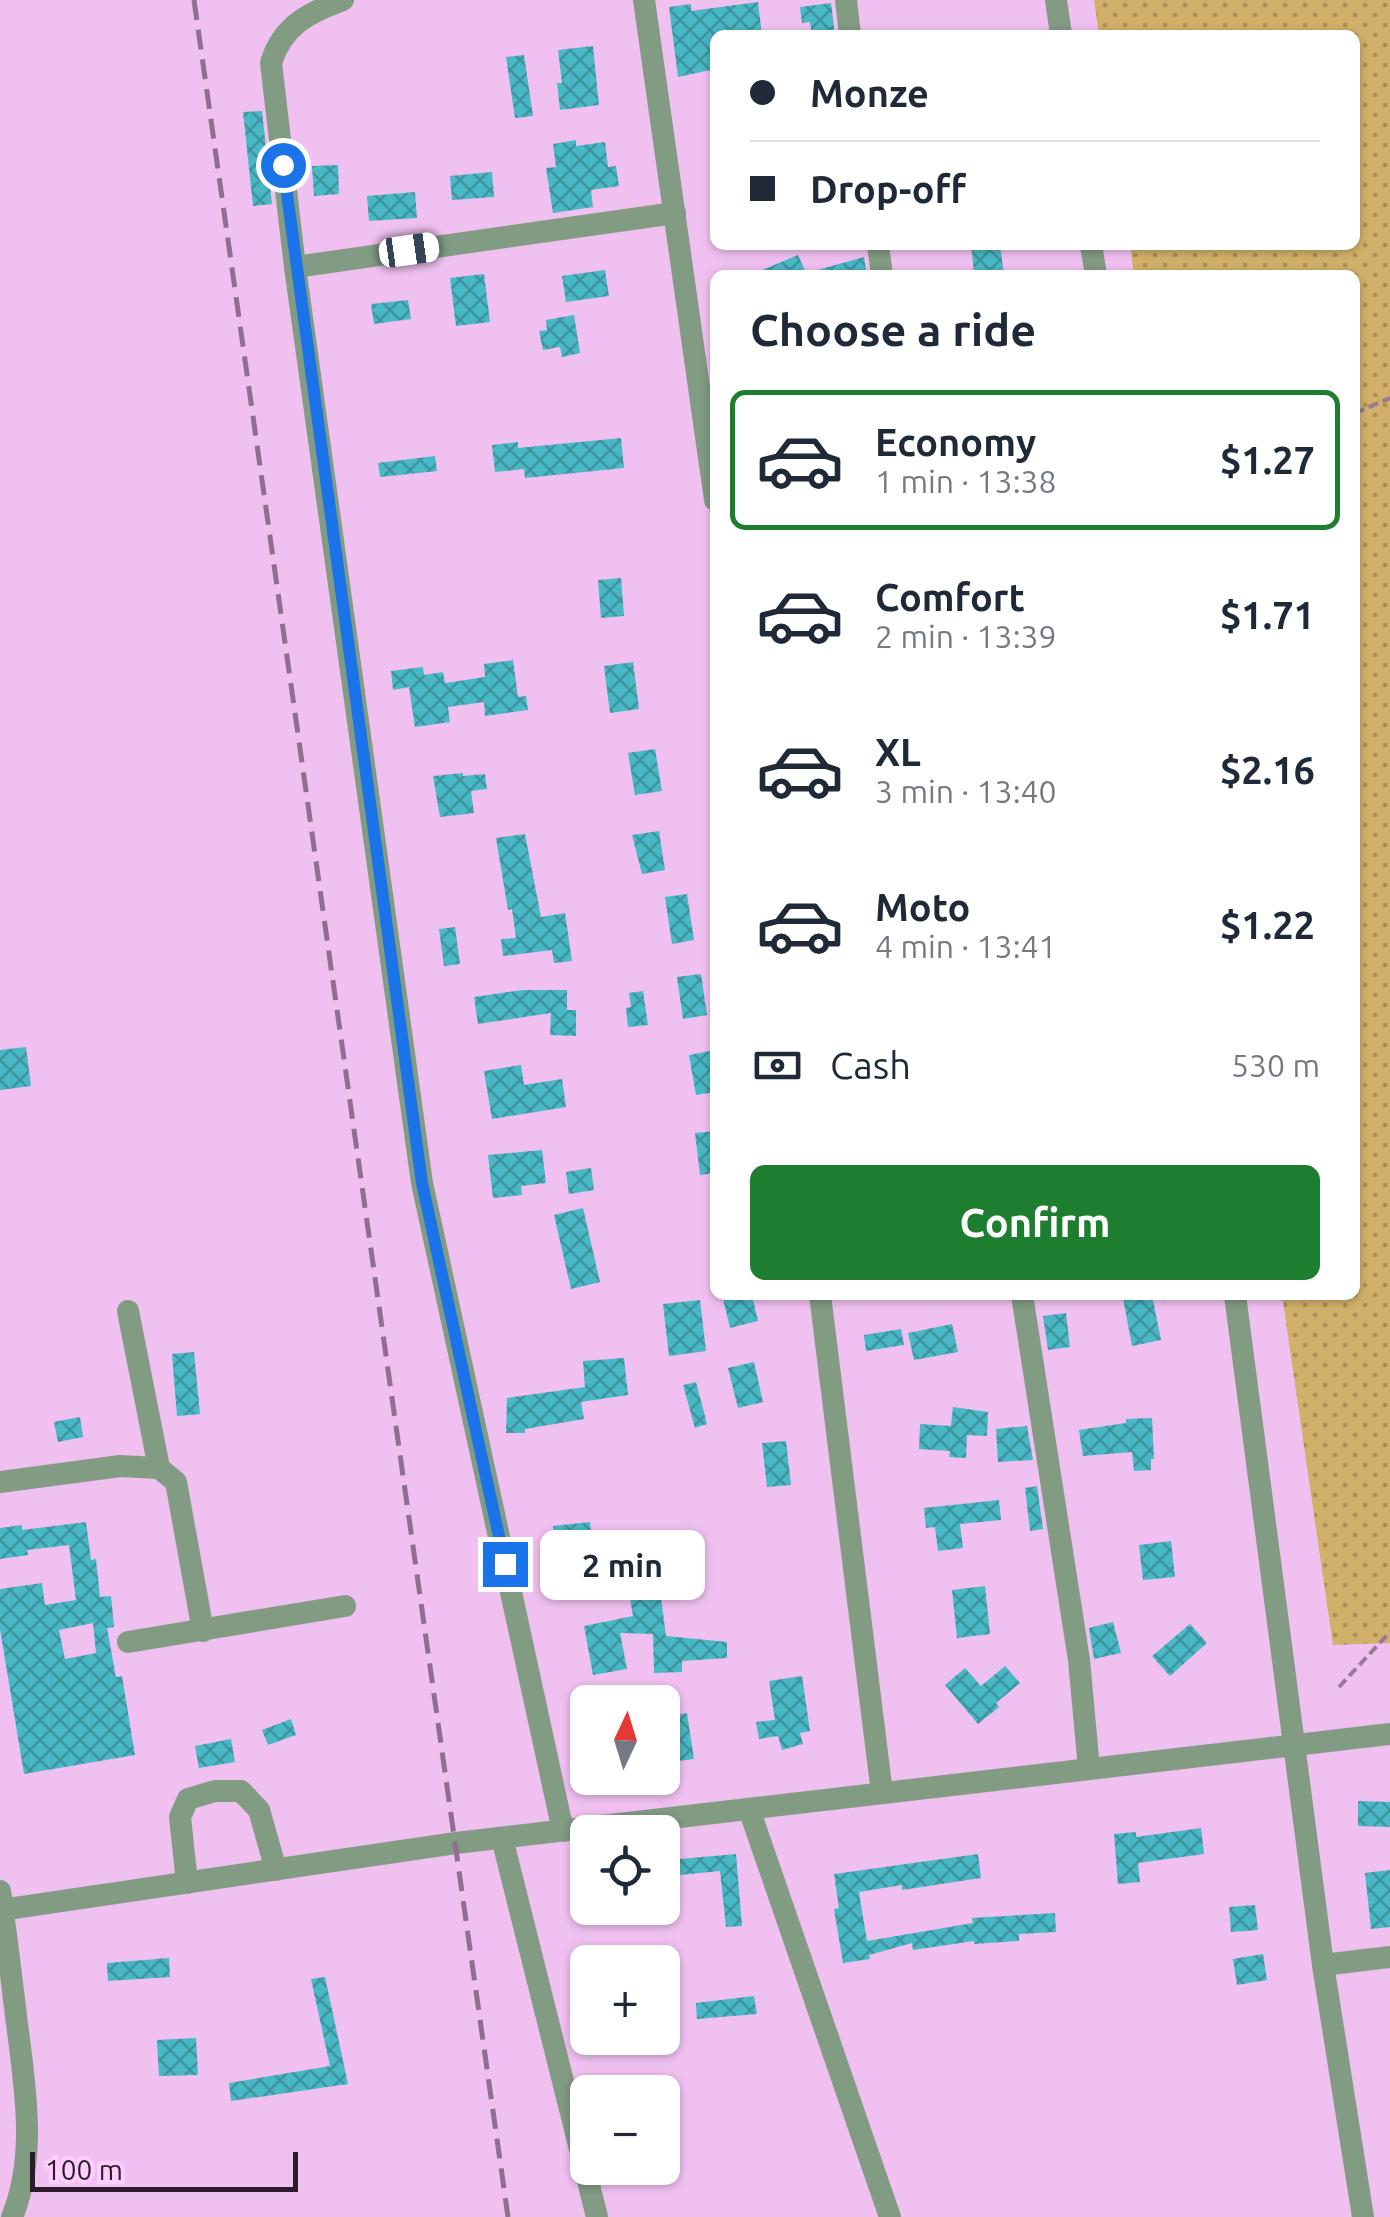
<!DOCTYPE html>
<html lang="en">
<head>
<meta charset="utf-8">
<style>
	body { margin:0; font-family:Ubuntu,sans-serif; background:#f6f6f7; color:#1f2937; height:100vh; display:flex; flex-direction:column; font-size:38px; white-space:nowrap }
	* { box-sizing:border-box; margin:0 }
	p { font-size:32px; color:#747a83 }
	.icon { flex:none; width:55px; height:55px; fill:none; stroke:currentColor; stroke-width:2; stroke-linecap:round; stroke-linejoin:round }
	.map { position:relative; flex:1; overflow:hidden }
	.panel { position:absolute; left:710px; top:270px; width:650px; height:1030px; display:flex; flex-direction:column; background:#fff; border-radius:15px; box-shadow:0 2px 8px #0004 }
	.panel>* { flex:none }
	.top-card { position:absolute; left:710px; top:30px; width:650px; height:220px; border-radius:15px; box-shadow:0 2px 8px #0004; display:grid; align-content:center; height:220px; padding:0 40px; background:#fff }
	.needle { width:65px; rotate:4deg }
	.tools { position:absolute; left:570px; top:1685px; display:grid; gap:20px }
	.tools a { display:grid; place-items:center; width:110px; height:110px; border-radius:15px; background:#fff; box-shadow:0 2px 8px #0004; font-size:50px }
	.scale { position:absolute; left:30px; bottom:25px; width:268px; box-sizing:border-box; padding-left:10px; border:5px solid #2d1b2d; border-top:0; font-size:28px; line-height:35px; white-space:nowrap; color:#2d1b2d; -webkit-text-stroke:8px #fecdfe; paint-order:stroke }
	.end { position:absolute; width:45px; height:45px; margin:-22px; border:12px solid #1a73e8; background:#fff; box-shadow:0 0 0 5px #fff }
	.from { border-radius:50% }
	.bubble { position:absolute; height:70px; border-radius:15px; background:#fff; box-shadow:0 2px 8px #0004; font-size:32px; font-weight:700; line-height:70px; text-align:center }
	.car { position:absolute; width:30px; height:60px; margin:-30px -15px; border-radius:12px; box-shadow:0 0 8px 2px #0007; background:linear-gradient(#fff 24%,#345 0 40%,#fff 0 76%,#345 0 86%,#fff 0) }
	.top-card b { display:flex; align-items:center; gap:35px; height:95px; font-size:38px }
	.top-card b+b { border-top:2px solid #e0e1e3 }
	.top-card i { width:25px; height:25px; background:#1f2937 }
	ul { padding:0; list-style:none }
	li { display:flex; align-items:center; gap:30px; height:140px; margin:0 20px 15px; padding:0 20px; border:5px solid transparent; border-radius:15px }
	li div { flex:1 }
	li b { display:block; font-size:38px }
	li em { font-style:normal; font-weight:700 }
	li.selected { border-color:#1d7e2f }
	li>.icon { width:90px; height:90px; stroke-width:1.5 }
	h2 { padding:0 40px; font-size:45px; line-height:120px }
	.pay { display:flex; align-items:center; gap:25px; height:110px; padding:0 40px; font-size:38px }
	.pay p { margin-inline-start:auto }
	.primary-button { display:flex; gap:20px; margin-top:auto; padding:20px 40px }
	.primary-button a { flex:1; height:115px; border-radius:15px; background:#1d7e2f; color:#fff; font-size:40px; font-weight:700; line-height:115px; text-align:center }
	.map>svg:first-child { display:block }
	.grass { fill:url(#grass-dots) }
	.building { fill:url(#building-cross-hatch); fill-rule:evenodd }
	.lines { fill:none; stroke-linecap:round; stroke-linejoin:round }
	.path { stroke:#9a779a; stroke-width:4; stroke-dasharray:10 5; stroke-linecap:butt }
	.minor { stroke:#829b83; stroke-width:22 }
	.rail { stroke:#8f6e8f; stroke-width:5; stroke-dasharray:20 10; stroke-linecap:butt }
	.route { stroke:#1a73e8; stroke-width:12 }
</style>
</head>
<body>
<div class="map">
<svg width="1390" height="2217" viewBox="0 0 1390 2217">
	<defs>
		<pattern id="grass-dots" width="8" height="8" patternUnits="userSpaceOnUse" patternTransform="scale(2.5)"><rect width="8" height="8" fill="#d1b169"/><path d="M2 2h.1M6 6h.1" fill="none" stroke="#aa8f57" stroke-width="1.8" stroke-linecap="round"/></pattern>
		<pattern id="building-cross-hatch" width="8" height="8" patternUnits="userSpaceOnUse" patternTransform="scale(2.5)"><rect width="8" height="8" fill="#49b8c5"/><path d="M0 0l8 8M0 8l8-8" fill="none" stroke="#3d95a0"/></pattern>
	</defs>
	<rect width="100%" height="100%" fill="#f0c0f1"/>
	<path class="grass" d="M1094 0H1390V1643L1333 1645 1282 1295H1355V275H1134L1130 245H1355V35H1099Z"/>
	<g class="building">
		<path d="M758 2 762 35H715V69L678 77 669 7 691 4V11Z"/>
		<path d="M831 3 835 35H812L810 22 802 23 800 7Z"/>
		<path d="M593 46 599 105 560 110 557 83H562L558 50Z"/>
		<path d="M524 55 533 116 515 118 506 57Z"/>
		<path d="M262 111 272 204 253 206 243 112Z"/>
		<path d="M576 140V146L605 142 608 167 616 166 619 186 591 190 593 207 553 213 546 168 556 167 553 144Z"/>
		<path d="M338 165 339 194 314 196 312 166Z"/>
		<path d="M492 172 494 197 452 200 450 176Z"/>
		<path d="M415 192 417 218 369 221 367 196Z"/>
		<path d="M971 245H1000L1004 275 974 273Z"/>
		<path d="M798 255 807 275H750Z"/>
		<path d="M864 257 867 275H814V271Z"/>
		<path d="M605 270 609 296 566 302 562 276Z"/>
		<path d="M484 274 490 322 456 326 450 278Z"/>
		<path d="M408 300 411 319 374 324 371 304Z"/>
		<path d="M574 315 580 353 562 357 560 347 543 350 539 331 547 330 546 320Z"/>
		<path d="M621 438 624 468 525 478 524 469 495 472 492 445 518 442V448Z"/>
		<path d="M435 456 437 471 380 477 378 463Z"/>
		<path d="M621 578 624 616 601 618 598 580Z"/>
		<path d="M513 660 518 697 526 696 528 710 485 716 484 702 448 707 450 722 415 727 409 687 393 690 391 671 423 667 424 675 443 672 445 683 485 677 484 664Z"/>
		<path d="M633 662 639 709 610 713 604 666Z"/>
		<path d="M655 749 662 791 635 795 628 753Z"/>
		<path d="M463 773V776L485 774 487 789 471 791 474 813 440 817 433 776Z"/>
		<path d="M659 831 665 870 642 874 632 835Z"/>
		<path d="M525 834 541 917 565 913 572 961 554 963 552 950 503 956 501 939 516 938 512 909 508 910 496 838Z"/>
		<path d="M687 894 694 940 672 944 665 897Z"/>
		<path d="M455 927 460 964 444 966 439 929Z"/>
		<path d="M701 974 707 1015 683 1019 677 977Z"/>
		<path d="M522 990H567V1010H576V1036L550 1035 551 1013 478 1024 474 997Z"/>
		<path d="M643 991 648 1025 628 1027 626 1008 631 1007 629 993Z"/>
		<path d="M26 1047 31 1086 0 1090V1050Z"/>
		<path d="M715 1050V1092L696 1095 689 1055Z"/>
		<path d="M521 1065 524 1085 562 1079 566 1107 492 1119 484 1071Z"/>
		<path d="M715 1131V1173L700 1175 695 1133Z"/>
		<path d="M542 1150 546 1183 521 1186 522 1195 493 1198 488 1155Z"/>
		<path d="M591 1168 594 1190 569 1194 566 1172Z"/>
		<path d="M583 1208 600 1282 571 1289 554 1215Z"/>
		<path d="M722 1295H752L758 1321 730 1328Z"/>
		<path d="M1139 1295H1152L1161 1340 1132 1346 1123 1298Z"/>
		<path d="M700 1300 706 1351 669 1356 663 1304Z"/>
		<path d="M1066 1313 1070 1347 1048 1350 1043 1316Z"/>
		<path d="M952 1324 958 1352 914 1360 908 1333Z"/>
		<path d="M901 1329 904 1345 866 1351 864 1335Z"/>
		<path d="M194 1352 200 1414 177 1416 172 1354Z"/>
		<path d="M624 1358 628 1395 581 1402 584 1419 525 1429V1433H506L507 1398 585 1387 583 1361Z"/>
		<path d="M754 1362 763 1402 738 1408 728 1368Z"/>
		<path d="M696 1382 707 1424 695 1428 683 1385Z"/>
		<path d="M953 1407 988 1412 987 1436 967 1435 966 1458 949 1457 950 1451 919 1449 920 1424 951 1426Z"/>
		<path d="M80 1417 83 1437 58 1442 54 1422Z"/>
		<path d="M1152 1418 1154 1459H1151V1470L1134 1471 1132 1452 1083 1456 1079 1430 1126 1423V1419Z"/>
		<path d="M1027 1426 1033 1460 998 1462 996 1429Z"/>
		<path d="M786 1441 791 1485 767 1487 762 1443Z"/>
		<path d="M1037 1486 1043 1529 1030 1531 1025 1488Z"/>
		<path d="M999 1500 1001 1520 960 1524 963 1548 938 1551 935 1527 926 1528 924 1508Z"/>
		<path d="M86 1522 91 1560 96 1559 100 1597 111 1596 114 1627 107 1628 116 1677 122 1676 135 1755 24 1774 0 1629V1589L42 1583 45 1605 76 1600 69 1545 27 1550 28 1555 0 1559V1528L22 1525V1530ZM93 1623 96 1653 65 1659 59 1630Z"/>
		<path d="M590 1522 592 1543 555 1547 553 1526Z"/>
		<path d="M1171 1541 1175 1577 1143 1580 1139 1545Z"/>
		<path d="M658 1575 666 1636 727 1642V1658L682 1661V1672L654 1673 653 1634 620 1633 627 1669 593 1675 584 1626 633 1616 627 1582Z"/>
		<path d="M985 1586 990 1634 957 1638 952 1590Z"/>
		<path d="M1113 1622 1121 1653 1094 1659 1089 1628Z"/>
		<path d="M1190 1624 1207 1643 1170 1676 1152 1656Z"/>
		<path d="M1005 1666 1020 1683 996 1703 999 1707 978 1724 945 1685 965 1668 981 1686Z"/>
		<path d="M802 1676 810 1731 800 1733 803 1744 782 1750 778 1736 759 1739 756 1722 775 1720 769 1681Z"/>
		<path d="M687 1713 694 1759 662 1763V1717Z"/>
		<path d="M291 1719 296 1735 268 1745 262 1730Z"/>
		<path d="M231 1739 235 1762 199 1768 195 1746Z"/>
		<path d="M1358 1801 1390 1802V1827L1358 1826Z"/>
		<path d="M1201 1828 1204 1854 1138 1863 1140 1882 1118 1884 1114 1834 1136 1832V1837Z"/>
		<path d="M736 1854 742 1926 726 1927 720 1871 680 1875 679 1859Z"/>
		<path d="M978 1854 981 1878 902 1890V1885L859 1892 867 1941 973 1923 972 1918 1055 1913 1056 1932 1019 1934V1941L974 1944V1941L913 1950 912 1943 869 1955 870 1959 843 1963 834 1909 839 1908 834 1874Z"/>
		<path d="M1390 1870V1927L1371 1929 1365 1873Z"/>
		<path d="M1255 1905 1258 1930 1231 1932 1229 1907Z"/>
		<path d="M1263 1954 1267 1980 1237 1985 1233 1959Z"/>
		<path d="M169 1958 170 1977 108 1981 107 1963Z"/>
		<path d="M325 1977 348 2084 231 2101 229 2083 330 2066 311 1979Z"/>
		<path d="M754 1996 757 2014 697 2019 696 2003Z"/>
		<path d="M196 2038 198 2075 159 2076 157 2040Z"/>
	</g>
	<g class="lines">
		<g class="path">
			<path d="M1355 413 1390 398"/>
			<path d="M1339 1687 1390 1632"/>
		</g>
		<g class="minor">
			<path d="M343 0C308 13 282 26 271 63L295 267 422 1183 563 1831"/>
			<path d="M644 0 715 500"/>
			<path d="M846 0 850 35"/>
			<path d="M1056 0 1061 35"/>
			<path d="M878 245 882 275"/>
			<path d="M1091 245 1096 275"/>
			<path d="M295 267 675 213"/>
			<path d="M820 1295 882 1793"/>
			<path d="M1022 1295 1079 1660 1089 1769"/>
			<path d="M1235 1295 1323 1965 1363 2217"/>
			<path d="M128 1311 159 1468"/>
			<path d="M0 1482 120 1466 159 1468 176 1482 203 1631"/>
			<path d="M128 1642 345 1606"/>
			<path d="M749 1809 890 2217"/>
			<path d="M502 1838 597 2217"/>
			<path d="M187 1883 180 1817 188 1799 215 1791H241L259 1810 276 1870"/>
			<path d="M0 1891C6 1932 11 1974 16 2016 24 2081 38 2155 12 2217"/>
			<path d="M0 1910 456 1843 1390 1734"/>
			<path d="M1323 1965 1390 1957"/>
		</g>
		<path class="rail" d="M194 0 508 2217"/>
	</g>
	<g class="lines">
		<path class="route" d="M283 165 422 1183 505 1564"/>
	</g>
</svg>
<div class="tools">
<a><svg class="needle" viewBox="-14 -14 28 28"><path d="M0-13l5 13h-10z" fill="#e53935"/><path d="M0 13l5-13h-10z" fill="#747a83"/></svg></a>
<a><svg class="icon" aria-label="locate" viewBox="0 0 24 24"><circle cx="12" cy="12" r="6"/><path d="M12 2v4M12 18v4M2 12h4M18 12h4"/></svg></a>
<a>+</a>
<a>−</a>
</div>
<div class="scale">100 m</div>
<i class="end from" style="left:283px;top:165px"></i>
<i class="end" style="left:505px;top:1564px"></i>
<div class="bubble" style="left:540px;top:1530px;width:165px">2 min</div>
<i class="car" style="left:409px;top:250px;rotate:82deg"></i>
<div class="top-card">
<b><i class="from"></i>Monze</b>
<b><i></i>Drop-off</b>
</div>
<section class="panel">
<h2>Choose a ride</h2>
<ul>
<li class="selected"><svg class="icon" aria-label="car" viewBox="0 0 24 24"><path d="M5 17H2v-5l4-1 3-4h7l3 4 3 1v5h-3M9 17h6M6 11h13"/><circle cx="7" cy="17" r="2"/><circle cx="17" cy="17" r="2"/></svg><div><b>Economy</b><p>1 min · 13:38</p></div><em>$1.27</em></li>
<li><svg class="icon" aria-label="car" viewBox="0 0 24 24"><path d="M5 17H2v-5l4-1 3-4h7l3 4 3 1v5h-3M9 17h6M6 11h13"/><circle cx="7" cy="17" r="2"/><circle cx="17" cy="17" r="2"/></svg><div><b>Comfort</b><p>2 min · 13:39</p></div><em>$1.71</em></li>
<li><svg class="icon" aria-label="car" viewBox="0 0 24 24"><path d="M5 17H2v-5l4-1 3-4h7l3 4 3 1v5h-3M9 17h6M6 11h13"/><circle cx="7" cy="17" r="2"/><circle cx="17" cy="17" r="2"/></svg><div><b>XL</b><p>3 min · 13:40</p></div><em>$2.16</em></li>
<li><svg class="icon" aria-label="car" viewBox="0 0 24 24"><path d="M5 17H2v-5l4-1 3-4h7l3 4 3 1v5h-3M9 17h6M6 11h13"/><circle cx="7" cy="17" r="2"/><circle cx="17" cy="17" r="2"/></svg><div><b>Moto</b><p>4 min · 13:41</p></div><em>$1.22</em></li>
</ul>
<div class="pay"><svg class="icon" aria-label="cash" viewBox="0 0 24 24"><path d="M3 7h18v10H3z"/><circle cx="12" cy="12" r="2"/></svg>Cash<p>530 m</p></div>
<div class="primary-button"><a>Confirm</a></div>
</section>
</div>
</body>
</html>
